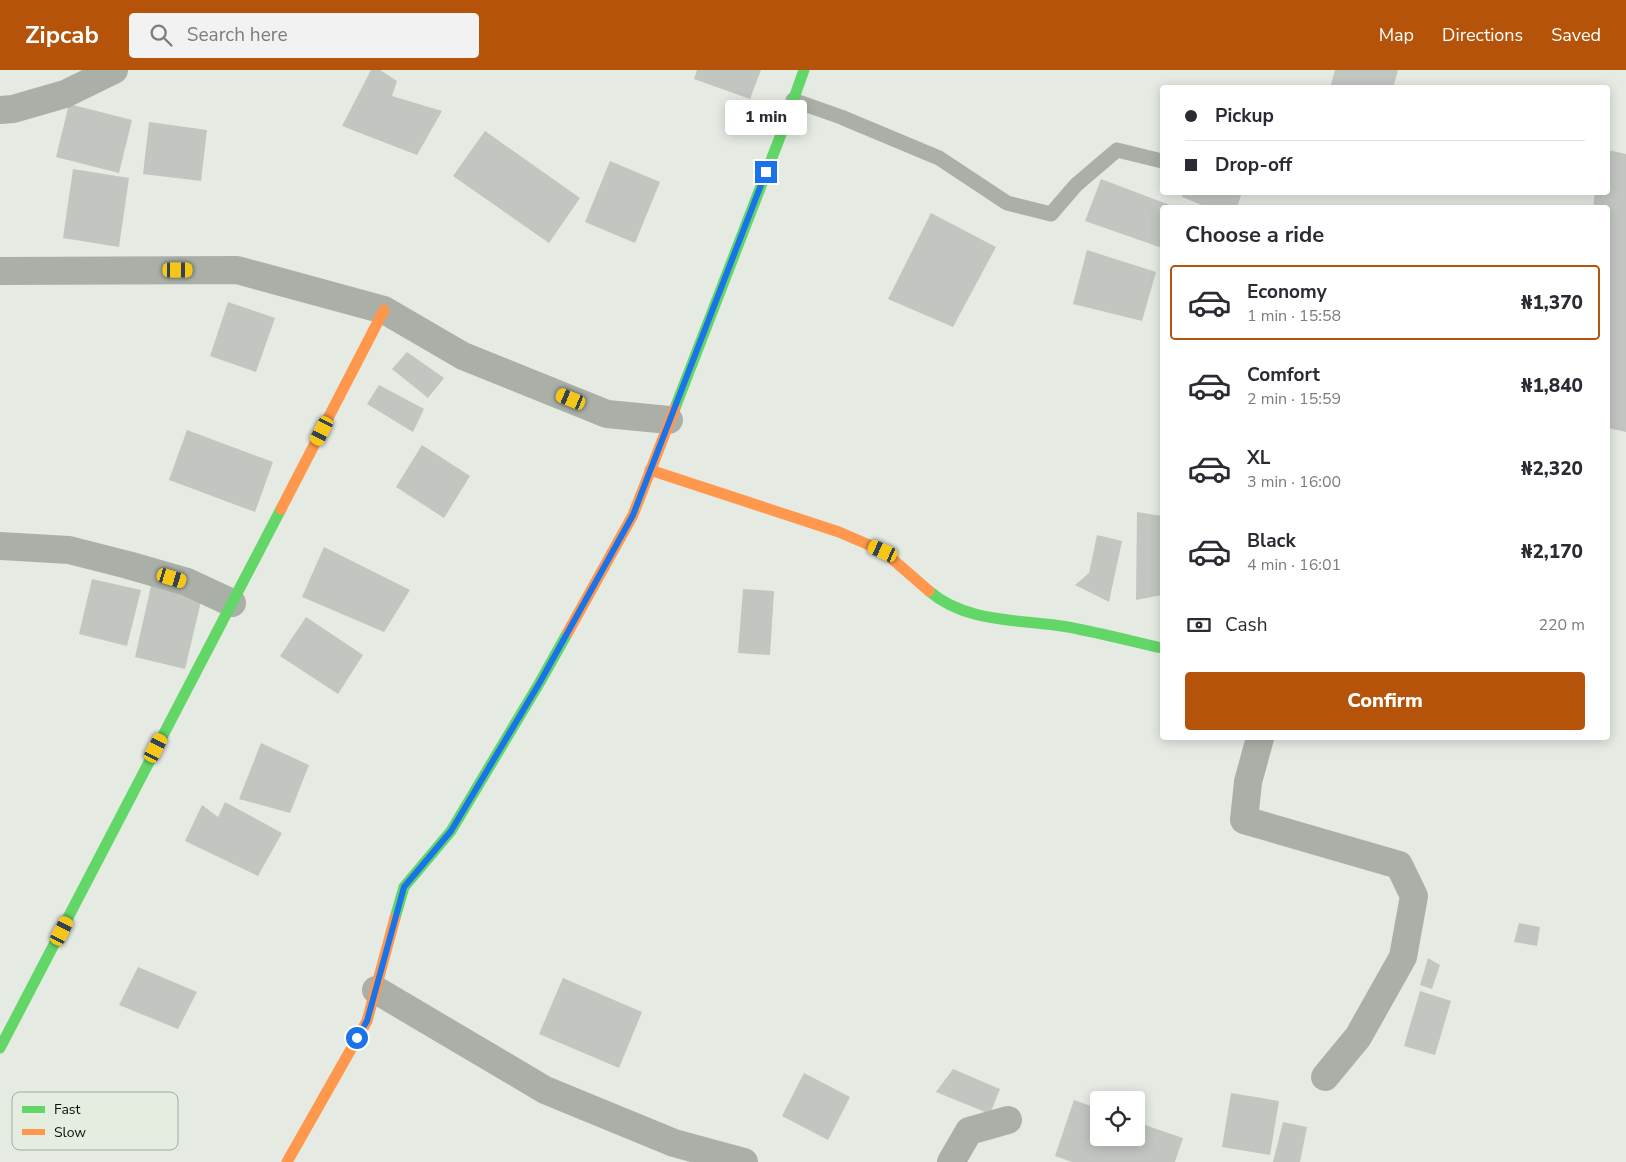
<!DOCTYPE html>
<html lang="en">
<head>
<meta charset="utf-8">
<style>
	body { margin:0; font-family:"Nunito Sans",sans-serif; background:#f2f2f3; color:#2b2b33; height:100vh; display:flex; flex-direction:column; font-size:19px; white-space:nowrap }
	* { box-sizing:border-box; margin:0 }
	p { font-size:16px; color:#7c7c81 }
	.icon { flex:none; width:28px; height:28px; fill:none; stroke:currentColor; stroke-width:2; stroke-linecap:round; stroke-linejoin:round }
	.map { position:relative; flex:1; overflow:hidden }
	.sheet { position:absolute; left:1160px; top:135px; width:450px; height:535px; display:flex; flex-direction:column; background:#fff; border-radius:5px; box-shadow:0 2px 12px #0003 }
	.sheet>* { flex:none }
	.banner { position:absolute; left:1160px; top:15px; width:450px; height:110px; border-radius:5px; box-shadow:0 2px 12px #0003; display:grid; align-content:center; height:110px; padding:0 25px; background:#fff }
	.fabs { position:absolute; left:1090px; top:1021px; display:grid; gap:10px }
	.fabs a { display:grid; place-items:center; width:55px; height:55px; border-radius:5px; background:#fff; box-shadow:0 2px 12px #0003; font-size:25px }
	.end { position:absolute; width:22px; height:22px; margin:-11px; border:6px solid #1a73e8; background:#fff; box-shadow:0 0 0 2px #fff }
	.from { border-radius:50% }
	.bubble { position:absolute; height:35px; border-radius:5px; background:#fff; box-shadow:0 2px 12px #0003; font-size:16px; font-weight:800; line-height:35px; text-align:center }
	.car { position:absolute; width:15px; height:30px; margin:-15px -8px; border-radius:6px; box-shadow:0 0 4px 1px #0007; background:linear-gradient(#f5c518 24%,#345 0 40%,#f5c518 0 76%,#345 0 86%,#f5c518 0) }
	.banner b { display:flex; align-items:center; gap:18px; height:48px; font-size:19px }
	.banner b+b { border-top:1px solid #e1e1e2 }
	.banner i { width:12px; height:12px; background:#2b2b33 }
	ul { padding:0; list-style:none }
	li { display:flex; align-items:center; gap:15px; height:75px; margin:0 10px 8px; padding:0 15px; border:2px solid transparent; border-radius:5px }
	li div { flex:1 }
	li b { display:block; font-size:19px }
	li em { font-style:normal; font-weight:800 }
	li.selected { border-color:#b45309 }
	li>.icon { width:45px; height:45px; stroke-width:1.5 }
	h2 { padding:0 25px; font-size:22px; line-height:60px }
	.pay { display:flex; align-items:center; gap:12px; height:55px; padding:0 25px; font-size:19px }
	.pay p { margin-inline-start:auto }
	.button { display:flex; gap:10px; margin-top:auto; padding:10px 25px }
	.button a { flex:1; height:58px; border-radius:5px; background:#b45309; color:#fff; font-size:20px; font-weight:800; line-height:58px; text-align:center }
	header { display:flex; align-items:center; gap:30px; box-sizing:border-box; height:70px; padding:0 25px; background:#b45309; color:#fff }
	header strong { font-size:24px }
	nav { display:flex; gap:28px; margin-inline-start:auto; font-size:18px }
	.search { width:350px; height:45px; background:#f2f2f3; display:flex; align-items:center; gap:12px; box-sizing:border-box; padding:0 18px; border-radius:5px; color:#7c7c81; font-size:19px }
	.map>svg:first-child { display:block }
	.building { fill:#c2c6c1 }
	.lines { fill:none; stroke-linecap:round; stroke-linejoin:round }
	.lane { stroke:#aab0a7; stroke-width:15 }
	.street { stroke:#aab0a7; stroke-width:28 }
	.fast { stroke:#63d668; stroke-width:11 }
	.slow { stroke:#ff974d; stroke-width:11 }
	.route { stroke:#1a73e8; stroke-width:6 }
	.key { fill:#e4ede0; stroke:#a3aaa0; stroke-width:1 }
	.key-label { font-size:14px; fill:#0b0e0a }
</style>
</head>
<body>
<header>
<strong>Zipcab</strong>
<div class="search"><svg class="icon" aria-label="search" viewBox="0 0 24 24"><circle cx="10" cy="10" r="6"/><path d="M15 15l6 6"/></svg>Search here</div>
<nav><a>Map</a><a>Directions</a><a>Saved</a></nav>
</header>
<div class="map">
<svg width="1626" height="1092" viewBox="0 0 1626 1092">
	<rect width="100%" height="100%" fill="#e5eae3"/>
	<g class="building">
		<path d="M371 0H380L397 11 392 26 442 41 417 85 342 56Z"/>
		<path d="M697 0H761L750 29 694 9Z"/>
		<path d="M1335 0H1398L1393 18H1330Z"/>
		<path d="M69 34 132 50 119 103 56 87Z"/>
		<path d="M149 52 207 60 201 111 143 104Z"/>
		<path d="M485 61 580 128 549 173 453 106Z"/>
		<path d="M1608 80 1626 84V362L1608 358V138H1593L1595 122H1608Z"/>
		<path d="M610 91 660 112 635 173 585 152Z"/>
		<path d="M73 99 129 108 119 177 63 168Z"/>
		<path d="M1101 109 1175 137 1162 138V178L1085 151Z"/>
		<path d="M1183 122H1242L1237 138H1209L1182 127Z"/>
		<path d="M931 143 996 177 953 257 888 229Z"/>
		<path d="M1087 180 1156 202 1142 251 1073 234Z"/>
		<path d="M228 232 275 248 256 302 210 286Z"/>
		<path d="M407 282 444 308 428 328 392 299Z"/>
		<path d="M379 315 424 339 413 362 367 334Z"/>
		<path d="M187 360 273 392 255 442 169 410Z"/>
		<path d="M422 375 470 406 444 448 396 417Z"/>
		<path d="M1137 442 1162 446V525L1136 530Z"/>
		<path d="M1097 465 1122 471 1109 532 1075 515 1089 503Z"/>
		<path d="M324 477 410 520 384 562 302 527Z"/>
		<path d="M92 509 141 520 127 576 79 564Z"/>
		<path d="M151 516 202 527 185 599 135 587Z"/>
		<path d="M743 519 774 521 770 585 738 583Z"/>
		<path d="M306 547 363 585 338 624 280 586Z"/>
		<path d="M261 673 309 695 290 743 239 729Z"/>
		<path d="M225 732 282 763 258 806 185 771 202 735 218 747Z"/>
		<path d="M1519 853 1540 857 1537 876 1514 872Z"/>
		<path d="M1428 888 1440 895 1432 919 1420 915Z"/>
		<path d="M138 897 197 922 178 959 119 935Z"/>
		<path d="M563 908 642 942 619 998 539 964Z"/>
		<path d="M1420 921 1451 931 1435 985 1404 976Z"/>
		<path d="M953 999 1000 1019 990 1044 936 1022Z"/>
		<path d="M804 1003 850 1027 828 1070 782 1046Z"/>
		<path d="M1231 1023 1279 1031 1270 1085 1222 1077Z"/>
		<path d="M1074 1030 1099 1039V1068H1136V1052L1183 1068 1175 1092H1072L1055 1086Z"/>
		<path d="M1283 1052 1307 1057 1300 1092H1273Z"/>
	</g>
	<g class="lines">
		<path class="lane" d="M793 30 841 47 939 88 1007 133 1051 144 1076 115 1117 80 1162 91"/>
		<g class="street">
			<path d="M0 40 13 39 65 24 114 0"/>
			<path d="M0 201 237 200 384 240 463 286 607 344 669 350"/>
			<path d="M0 476 69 480 128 495 187 512 232 533"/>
			<path d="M1260 668 1248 712 1244 750 1399 795 1414 826 1403 887 1358 967 1325 1007"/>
			<path d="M376 920 545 1020 674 1073 744 1092"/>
			<path d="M951 1092 969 1061 1008 1050"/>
		</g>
		<g class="fast">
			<path d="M675 338 780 67 804 0"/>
			<path d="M929 521C967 554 1022 549 1068 557 1100 563 1131 571 1162 578"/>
			<path d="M395 848 404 817 451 761 540 612 568 562"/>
			<path d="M0 978 281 439"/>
		</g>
		<g class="slow">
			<path d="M650 400 839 462 883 481 929 521"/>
			<path d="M281 439 384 240"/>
			<path d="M568 562 633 445 675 338"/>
			<path d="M287 1092 367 951 395 848"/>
		</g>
	</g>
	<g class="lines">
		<path class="route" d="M357 968 367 951 404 817 451 761 540 612 633 445 766 102"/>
	</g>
	<rect x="12" y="1022" width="166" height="58" rx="8" class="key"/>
	<rect x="22" y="1036" width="23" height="7" fill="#63d668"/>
	<rect x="22" y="1059" width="23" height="6" fill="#ff974d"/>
	<g class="key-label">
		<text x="54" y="1044">Fast</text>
		<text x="54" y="1067">Slow</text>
	</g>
</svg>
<div class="fabs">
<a><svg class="icon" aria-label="locate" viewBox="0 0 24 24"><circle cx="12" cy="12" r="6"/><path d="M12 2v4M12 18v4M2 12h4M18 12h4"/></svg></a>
</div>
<i class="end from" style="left:357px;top:968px"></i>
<i class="end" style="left:766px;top:102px"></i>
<div class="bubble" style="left:725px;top:30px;width:82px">1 min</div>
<i class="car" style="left:178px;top:200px;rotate:90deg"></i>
<i class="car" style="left:571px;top:329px;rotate:292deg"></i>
<i class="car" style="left:322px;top:361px;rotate:207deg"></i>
<i class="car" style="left:883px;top:481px;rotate:294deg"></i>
<i class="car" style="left:172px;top:508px;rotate:107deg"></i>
<i class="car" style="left:156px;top:678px;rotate:27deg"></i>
<i class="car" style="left:62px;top:861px;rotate:27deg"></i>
<div class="banner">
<b><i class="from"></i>Pickup</b>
<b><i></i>Drop-off</b>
</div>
<section class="sheet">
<h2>Choose a ride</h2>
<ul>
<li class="selected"><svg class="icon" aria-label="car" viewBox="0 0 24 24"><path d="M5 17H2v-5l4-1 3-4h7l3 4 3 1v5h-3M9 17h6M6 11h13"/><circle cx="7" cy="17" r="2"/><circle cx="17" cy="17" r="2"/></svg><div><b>Economy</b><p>1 min · 15:58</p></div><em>₦1,370</em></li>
<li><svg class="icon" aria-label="car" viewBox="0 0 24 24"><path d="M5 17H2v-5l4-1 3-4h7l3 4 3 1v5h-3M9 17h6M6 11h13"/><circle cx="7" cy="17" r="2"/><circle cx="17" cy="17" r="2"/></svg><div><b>Comfort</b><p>2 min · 15:59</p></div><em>₦1,840</em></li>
<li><svg class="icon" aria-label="car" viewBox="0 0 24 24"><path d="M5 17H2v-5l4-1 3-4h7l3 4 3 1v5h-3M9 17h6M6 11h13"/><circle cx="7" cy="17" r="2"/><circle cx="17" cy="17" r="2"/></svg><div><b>XL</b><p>3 min · 16:00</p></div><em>₦2,320</em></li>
<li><svg class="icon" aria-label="car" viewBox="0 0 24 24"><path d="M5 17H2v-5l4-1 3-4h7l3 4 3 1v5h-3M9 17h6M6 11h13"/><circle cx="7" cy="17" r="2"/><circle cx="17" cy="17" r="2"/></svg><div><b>Black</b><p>4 min · 16:01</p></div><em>₦2,170</em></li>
</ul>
<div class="pay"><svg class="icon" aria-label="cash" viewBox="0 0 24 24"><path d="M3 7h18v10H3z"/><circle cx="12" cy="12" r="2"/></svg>Cash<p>220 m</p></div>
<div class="button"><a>Confirm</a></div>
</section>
</div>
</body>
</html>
